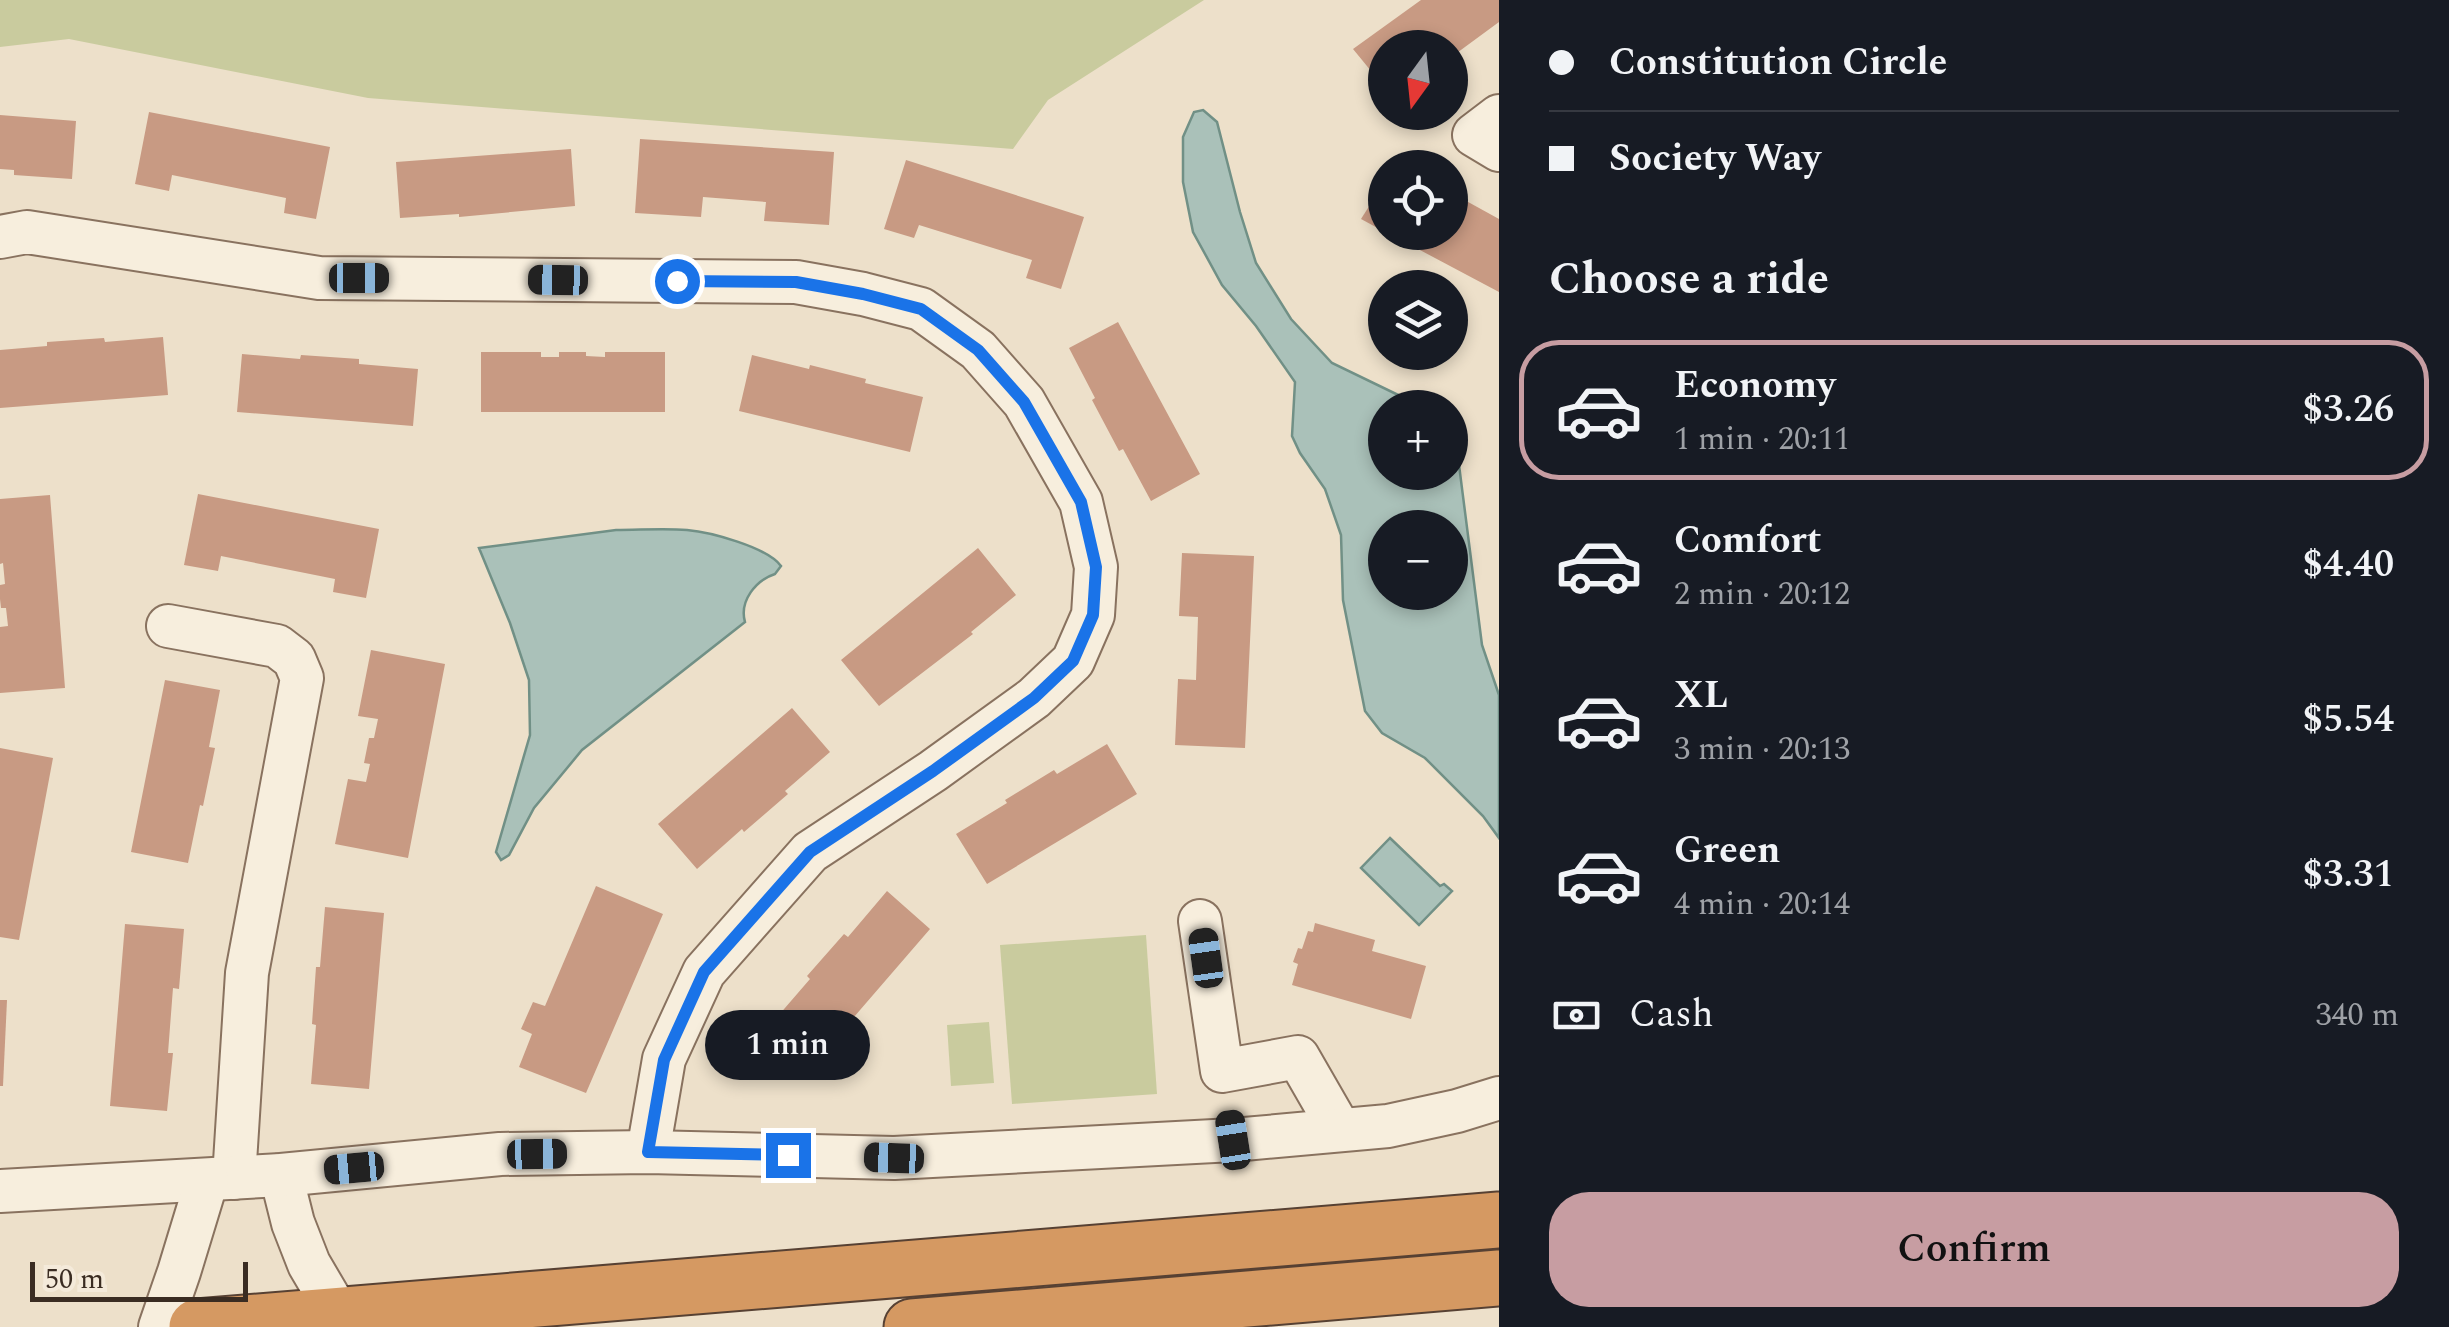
<!DOCTYPE html>
<html lang="en">
<head>
<meta charset="utf-8">
<style>
	body { margin:0; font-family:Spectral,serif; background:#20242c; color:#f1f3f6; height:100vh; display:flex; flex-direction:column; font-size:38px; white-space:nowrap }
	* { box-sizing:border-box; margin:0 }
	p { font-size:32px; color:#9ea1a6 }
	.icon { flex:none; width:55px; height:55px; fill:none; stroke:currentColor; stroke-width:2; stroke-linecap:round; stroke-linejoin:round }
	.map { position:relative; flex:1; overflow:hidden }
	.panel { display:flex; flex-direction:column; background:#171b24; width:950px }
	.panel>* { flex:none }
	.guide { display:grid; align-content:center; height:220px; padding:0 50px; background:#171b24 }
	.needle { width:65px; rotate:195deg }
	.controls { position:absolute; left:1368px; top:30px; display:grid; gap:20px }
	.controls a { display:grid; place-items:center; width:100px; height:100px; border-radius:50%; background:#171b24; box-shadow:0 5px 15px #0003; font-size:50px }
	.scale { position:absolute; left:30px; bottom:25px; width:218px; box-sizing:border-box; padding-left:10px; border:5px solid #3a2c22; border-top:0; font-size:28px; line-height:35px; white-space:nowrap; color:#3a2c22; -webkit-text-stroke:8px #f4eada; paint-order:stroke }
	.end { position:absolute; width:45px; height:45px; margin:-22px; border:12px solid #1a73e8; background:#fff; box-shadow:0 0 0 5px #fff }
	.from { border-radius:50% }
	.bubble { position:absolute; height:70px; border-radius:35px; background:#171b24; box-shadow:0 5px 15px #0003; font-size:32px; font-weight:600; line-height:70px; text-align:center }
	.car { position:absolute; width:30px; height:60px; margin:-30px -15px; border-radius:12px; box-shadow:0 0 8px 2px #0007; background:linear-gradient(#222 24%,#8ab4d8 0 40%,#222 0 76%,#8ab4d8 0 86%,#222 0) }
	.guide b { display:flex; align-items:center; gap:35px; height:95px; font-size:38px }
	.guide b+b { border-top:2px solid #363941 }
	.guide i { width:25px; height:25px; background:#f1f3f6 }
	ul { padding:0; list-style:none }
	li { display:flex; align-items:center; gap:30px; height:140px; margin:0 20px 15px; padding:0 30px; border:5px solid transparent; border-radius:40px }
	li div { flex:1 }
	li b { display:block; font-size:38px }
	li em { font-style:normal; font-weight:600 }
	li.on { border-color:#c79da2 }
	li>.icon { width:90px; height:90px; stroke-width:1.5 }
	h2 { padding:0 50px; font-size:45px; line-height:120px }
	.pay { display:flex; align-items:center; gap:25px; height:110px; padding:0 50px; font-size:38px }
	.pay p { margin-inline-start:auto }
	.action { display:flex; gap:20px; margin-top:auto; padding:20px 50px }
	.action a { flex:1; height:115px; border-radius:40px; background:#c79da2; color:#111; font-size:40px; font-weight:600; line-height:115px; text-align:center }
	main { display:flex; flex:1; min-height:0 }
	.map>svg:first-child { display:block }
	.green { fill:#c9cb9e }
	.water { fill:#aac1b9; stroke:#719086; stroke-width:2.5; fill-rule:evenodd }
	.building { fill:#c89a83 }
	.lines { fill:none; stroke-linecap:round; stroke-linejoin:round }
	.minor-casing { stroke:#89725f; stroke-width:46 }
	.highway-casing { stroke:#574133; stroke-width:59 }
	.minor { stroke:#f7eedd; stroke-width:42 }
	.highway { stroke:#d59962; stroke-width:55 }
	.route { stroke:#1a73e8; stroke-width:12 }
</style>
</head>
<body>
<main>
<div class="map">
<svg width="1499" height="1327" viewBox="0 0 1499 1327">
	<rect width="100%" height="100%" fill="#ede0ca"/>
	<g class="green">
		<path d="M0 0H1204L1048 100 1013 149 368 98 69 39 0 47Z"/>
		<path d="M1146 935 1157 1094 1012 1104 1000 945Z"/>
		<path d="M989 1022 994 1083 951 1086 947 1025Z"/>
	</g>
	<g class="water">
		<path d="M1203 110 1217 122 1240 212 1256 263 1291 319 1332 363 1423 407 1385 408V472H1450V441L1458 457 1482 645 1499 695V838L1483 816 1425 758 1382 733 1365 711 1343 600 1341 535 1325 489 1300 453 1292 436 1295 382 1256 326 1222 285 1193 232 1183 182V137L1194 112ZM1385 528H1450V592H1385Z"/>
		<path d="M616 530C640 530 664 528 687 530 710 532 767 547 781 566L775 574C756 580 739 601 745 622L582 750 534 808 509 855 501 860 496 852 530 735 529 680 510 623 479 548Z"/>
		<path d="M1390 838 1440 886 1444 884 1452 891 1419 925 1361 868Z"/>
	</g>
	<g class="building">
		<path d="M1421 0H1499V22L1450 58V48H1385V88L1353 49Z"/>
		<path d="M149 112 330 147 316 219 284 213 286 198 172 175 169 191 135 184Z"/>
		<path d="M0 115 76 121 72 179 14 175V170L0 169Z"/>
		<path d="M640 139 834 152 829 225 764 221 766 202 703 197 701 217 635 213Z"/>
		<path d="M571 149 575 206 459 217V214L400 218 396 162Z"/>
		<path d="M906 160 1084 217 1061 289 1026 278 1032 260 919 225 914 238 884 229Z"/>
		<path d="M1385 181V232L1361 219Z"/>
		<path d="M1450 192 1499 219V292L1386 232H1450Z"/>
		<path d="M1118 322 1200 474 1151 501 1123 449 1119 451 1092 400 1095 398 1069 348Z"/>
		<path d="M163 337 168 395 0 408V350L47 346V342L104 338 105 342Z"/>
		<path d="M481 352H541V357H559V352H586V356L605 357V352H665V412H481Z"/>
		<path d="M242 354 300 359 301 355 359 359V364L418 369 413 426 237 412Z"/>
		<path d="M752 355 809 369 810 365 866 379 865 383 923 397 910 452 739 411Z"/>
		<path d="M198 494 379 529 366 598 333 592 335 579 221 556 218 571 184 565Z"/>
		<path d="M50 495 65 688 0 693V627L8 626 6 608H1L0 599V585L5 584 3 563 0 564V499Z"/>
		<path d="M978 548 1016 595 971 632 973 634 879 706 841 660Z"/>
		<path d="M1182 553 1254 556 1245 748 1175 745 1178 679 1196 680 1198 617 1179 616Z"/>
		<path d="M371 650 445 664 408 858 335 844 348 779 366 782 370 764 364 763 369 738H374L378 719 358 716Z"/>
		<path d="M165 680 220 690 209 747 215 748 203 806 200 805 188 863 131 852Z"/>
		<path d="M792 708 830 752 785 791 788 794 744 832 742 829 697 869 658 824Z"/>
		<path d="M1107 744 1137 794 987 884 956 834 1007 803 1005 800 1054 770 1057 774Z"/>
		<path d="M0 748 53 758 19 940 0 937Z"/>
		<path d="M596 886 663 914 586 1093 519 1067 532 1034 521 1029 533 1002 545 1006Z"/>
		<path d="M887 891 930 929 816 1061 772 1023 810 979 807 976 844 934 848 937Z"/>
		<path d="M325 907 384 913 369 1089 311 1084 316 1025 312 1024 316 967H320Z"/>
		<path d="M1315 923 1375 940 1372 951 1426 966 1411 1019 1292 985 1298 964 1293 962 1298 948 1302 949 1308 931 1313 932Z"/>
		<path d="M125 924 184 929 179 989 173 988 168 1053H173L167 1111 110 1106Z"/>
		<path d="M0 1000H7L3 1086H0Z"/>
	</g>
	<g class="lines">
		<g class="minor-casing">
			<g id="minor">
				<path d="M1499 116 1474 135 1499 150"/>
				<path d="M0 237 27 232 319 278 796 282 863 294 921 309 978 350 1024 402 1081 502 1096 567 1093 615 1073 661 1034 698 933 771 810 852 704 972 664 1059 648 1152"/>
				<path d="M168 626 277 646 294 659 302 678 247 973 234 1178"/>
				<path d="M1200 921 1222 1071 1298 1057 1340 1130"/>
				<path d="M281 1175 293 1223 309 1264 339 1315"/>
				<path d="M0 1191 281 1175 500 1154 648 1152 894 1158 1233 1140 1388 1126 1457 1111 1499 1098"/>
				<path d="M160 1327 179 1272 207 1180"/>
			</g>
		</g>
		<g class="highway-casing">
			<g id="highway">
				<path d="M197 1327 1499 1220"/>
				<path d="M912 1327 1499 1278"/>
			</g>
		</g>
		<use href="#minor" class="minor"/>
		<use href="#highway" class="highway"/>
	</g>
	<g class="lines">
		<path class="route" d="M677 281 796 282 863 294 921 309 978 350 1024 402 1081 502 1096 567 1093 615 1073 661 1034 698 933 771 810 852 704 972 664 1060 648 1152 788 1155"/>
	</g>
</svg>
<div class="controls">
<a><svg class="needle" viewBox="-14 -14 28 28"><path d="M0-13l5 13h-10z" fill="#e53935"/><path d="M0 13l5-13h-10z" fill="#9ea1a6"/></svg></a>
<a><svg class="icon" aria-label="locate" viewBox="0 0 24 24"><circle cx="12" cy="12" r="6"/><path d="M12 2v4M12 18v4M2 12h4M18 12h4"/></svg></a>
<a><svg class="icon" aria-label="layers" viewBox="0 0 24 24"><path d="M12 4l9 5-9 5-9-5zM3 14l9 5 9-5"/></svg></a>
<a>+</a>
<a>−</a>
</div>
<div class="scale">50 m</div>
<i class="end from" style="left:677px;top:281px"></i>
<i class="end" style="left:788px;top:1155px"></i>
<div class="bubble" style="left:705px;top:1010px;width:165px">1 min</div>
<i class="car" style="left:359px;top:278px;rotate:90deg"></i>
<i class="car" style="left:558px;top:280px;rotate:271deg"></i>
<i class="car" style="left:1206px;top:958px;rotate:352deg"></i>
<i class="car" style="left:1233px;top:1140px;rotate:351deg"></i>
<i class="car" style="left:537px;top:1154px;rotate:89deg"></i>
<i class="car" style="left:894px;top:1158px;rotate:272deg"></i>
<i class="car" style="left:354px;top:1168px;rotate:265deg"></i>
</div>
<section class="panel">
<div class="guide">
<b><i class="from"></i>Constitution Circle</b>
<b><i></i>Society Way</b>
</div>
<h2>Choose a ride</h2>
<ul>
<li class="on"><svg class="icon" aria-label="car" viewBox="0 0 24 24"><path d="M5 17H2v-5l4-1 3-4h7l3 4 3 1v5h-3M9 17h6M6 11h13"/><circle cx="7" cy="17" r="2"/><circle cx="17" cy="17" r="2"/></svg><div><b>Economy</b><p>1 min · 20:11</p></div><em>$3.26</em></li>
<li><svg class="icon" aria-label="car" viewBox="0 0 24 24"><path d="M5 17H2v-5l4-1 3-4h7l3 4 3 1v5h-3M9 17h6M6 11h13"/><circle cx="7" cy="17" r="2"/><circle cx="17" cy="17" r="2"/></svg><div><b>Comfort</b><p>2 min · 20:12</p></div><em>$4.40</em></li>
<li><svg class="icon" aria-label="car" viewBox="0 0 24 24"><path d="M5 17H2v-5l4-1 3-4h7l3 4 3 1v5h-3M9 17h6M6 11h13"/><circle cx="7" cy="17" r="2"/><circle cx="17" cy="17" r="2"/></svg><div><b>XL</b><p>3 min · 20:13</p></div><em>$5.54</em></li>
<li><svg class="icon" aria-label="car" viewBox="0 0 24 24"><path d="M5 17H2v-5l4-1 3-4h7l3 4 3 1v5h-3M9 17h6M6 11h13"/><circle cx="7" cy="17" r="2"/><circle cx="17" cy="17" r="2"/></svg><div><b>Green</b><p>4 min · 20:14</p></div><em>$3.31</em></li>
</ul>
<div class="pay"><svg class="icon" aria-label="cash" viewBox="0 0 24 24"><path d="M3 7h18v10H3z"/><circle cx="12" cy="12" r="2"/></svg>Cash<p>340 m</p></div>
<div class="action"><a>Confirm</a></div>
</section>
</main>
</body>
</html>
